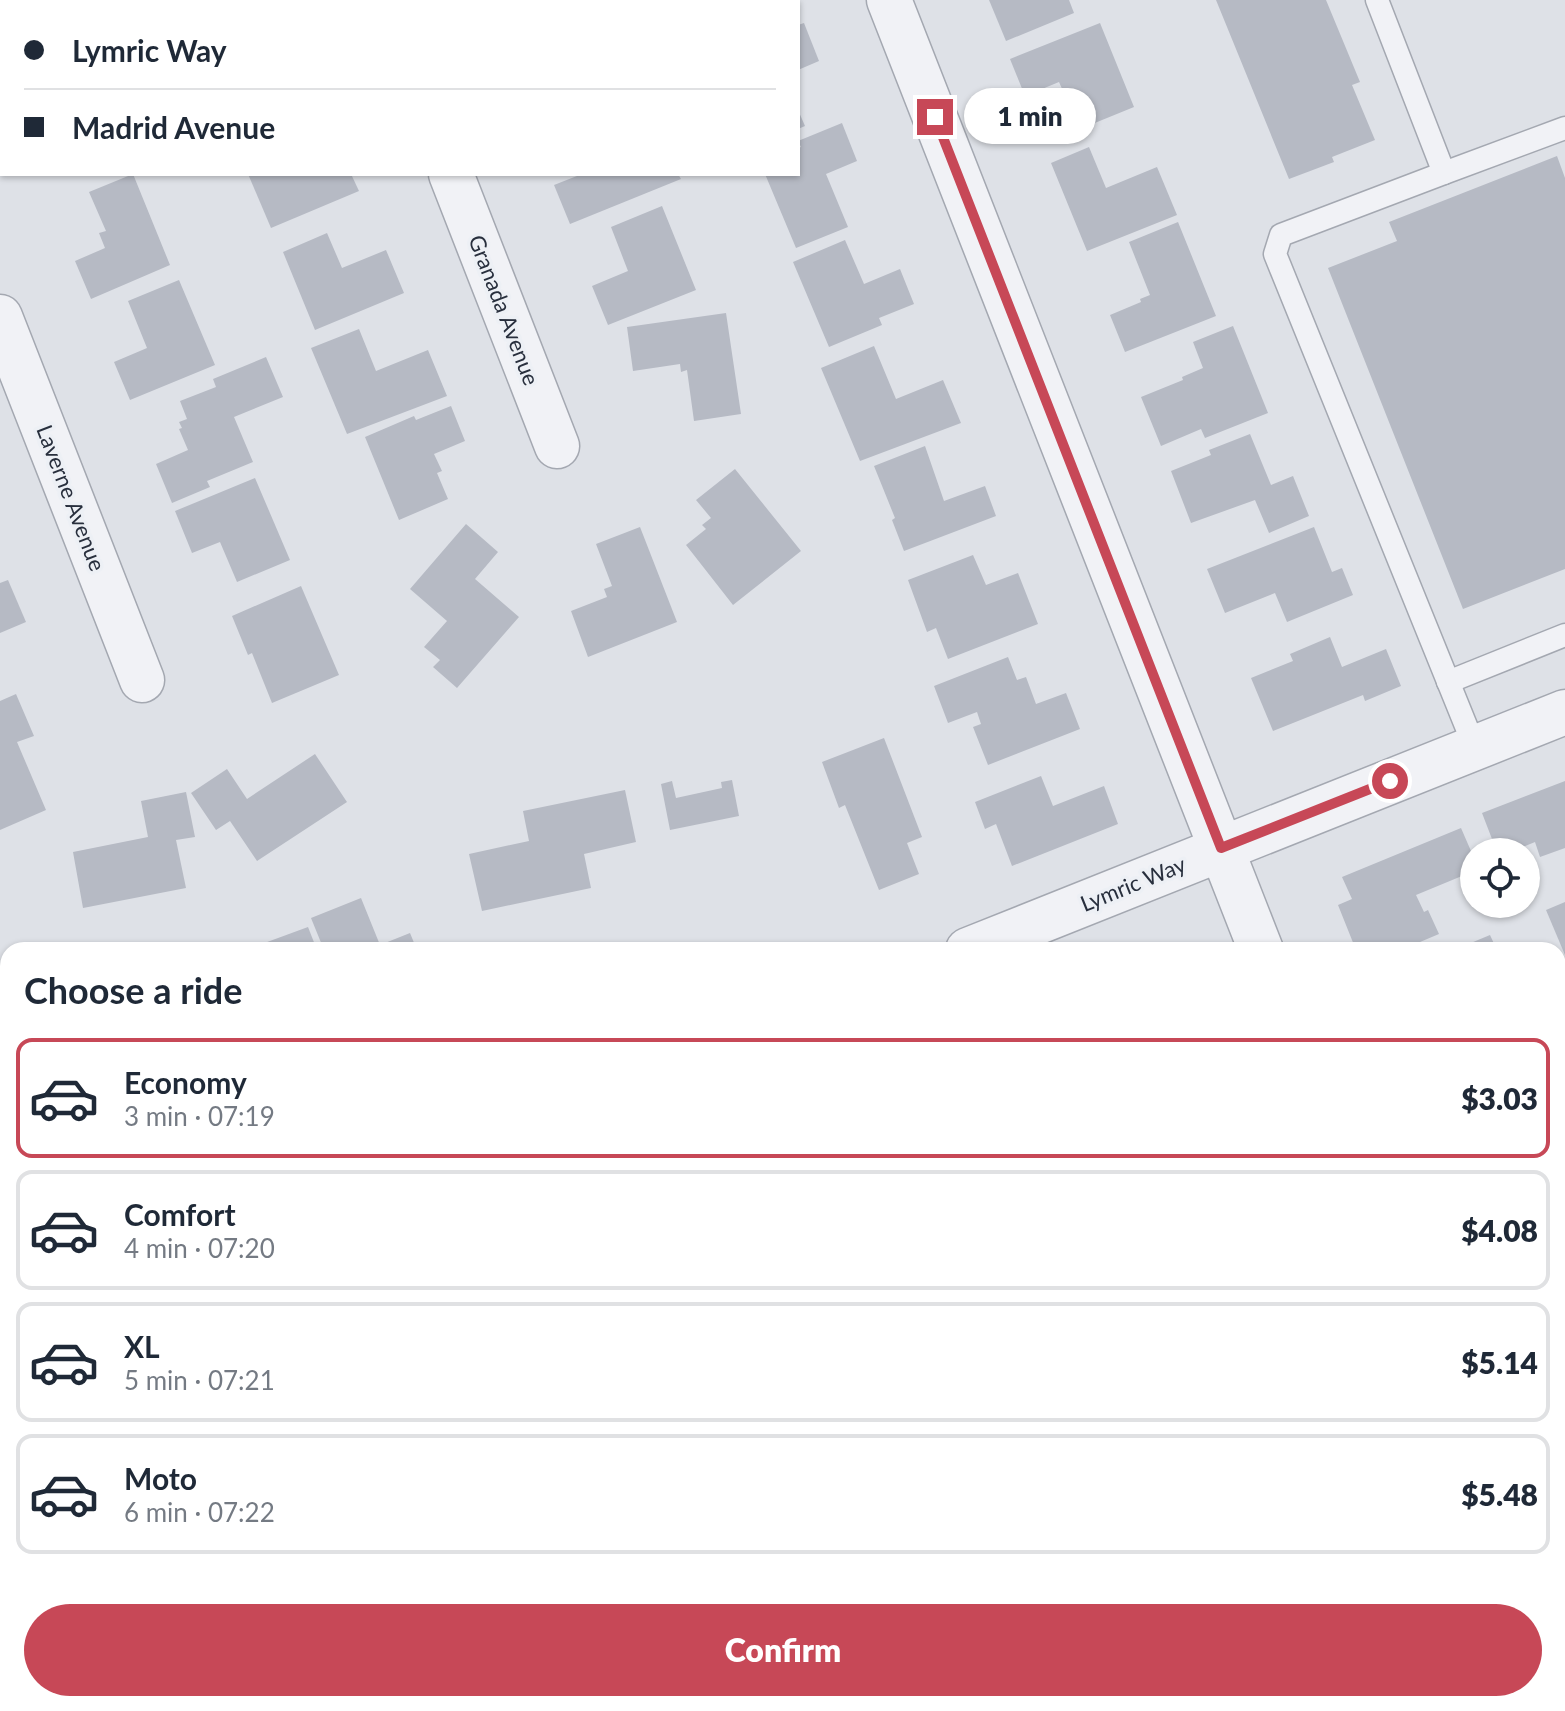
<!DOCTYPE html>
<html lang="en">
<head>
<meta charset="utf-8">
<style>
	body { margin:0; font-family:Lato,sans-serif; background:#f2f2f3; color:#1f2937; height:100vh; display:flex; flex-direction:column; font-size:30px; white-space:nowrap }
	* { box-sizing:border-box; margin:0 }
	p { font-size:26px; color:#747a83 }
	.icon { flex:none; width:44px; height:44px; fill:none; stroke:currentColor; stroke-width:2; stroke-linecap:round; stroke-linejoin:round }
	.map { position:relative; flex:1; overflow:hidden }
	.side { position:absolute; left:0px; top:942px; width:1566px; height:770px; display:flex; flex-direction:column; background:#fff; border-radius:24px 24px 0 0; box-shadow:0 2px 6px #0004 }
	.side>* { flex:none }
	.guide { position:absolute; left:0px; top:0px; width:800px; height:176px; box-shadow:0 2px 6px #0004; display:grid; align-content:center; height:176px; padding:0 24px; background:#fff }
	.buttons { position:absolute; left:1460px; top:838px; display:grid; gap:16px }
	.buttons a { display:grid; place-items:center; width:80px; height:80px; border-radius:50%; background:#fff; box-shadow:0 2px 6px #0004; font-size:40px }
	.end { position:absolute; width:36px; height:36px; margin:-18px; border:10px solid #c74857; background:#fff; box-shadow:0 0 0 4px #fff }
	.from { border-radius:50% }
	.bubble { position:absolute; height:56px; border-radius:28px; background:#fff; box-shadow:0 2px 6px #0004; font-size:26px; font-weight:800; line-height:56px; text-align:center }
	.guide b { display:flex; align-items:center; gap:28px; height:76px; font-size:30px }
	.guide b+b { border-top:2px solid #e0e1e3 }
	.guide i { width:20px; height:20px; background:#1f2937 }
	ul { padding:0; list-style:none }
	li { display:flex; align-items:center; gap:24px; height:120px; margin:0 16px 12px; padding:0 8px; border:4px solid #e0e1e3; border-radius:16px }
	li div { flex:1 }
	li b { display:block; font-size:30px }
	li em { font-style:normal; font-weight:800 }
	li.current { border-color:#c74857 }
	li>.icon { width:72px; height:72px; stroke-width:1.5 }
	h2 { padding:0 24px; font-size:36px; line-height:96px }
	.action { display:flex; gap:16px; margin-top:auto; padding:16px 24px }
	.action a { flex:1; height:92px; border-radius:48px; background:#c74857; color:#fff; font-size:32px; font-weight:800; line-height:92px; text-align:center }
	.map>svg:first-child { display:block }
	.building { fill:#b6bac4 }
	.lines { fill:none; stroke-linecap:round; stroke-linejoin:round }
	.service-casing { stroke:#a4a8b1; stroke-width:25 }
	.minor-casing { stroke:#a4a8b1; stroke-width:47 }
	.service { stroke:#f1f2f6; stroke-width:22 }
	.minor { stroke:#f1f2f6; stroke-width:44 }
	.route { stroke:#c74857; stroke-width:10 }
	.labels { text-anchor:middle; stroke-width:7; stroke-linejoin:round; paint-order:stroke }
	.street-label { font-size:22px; fill:#282f3d; stroke:#edf0f5 }
</style>
</head>
<body>
<div class="map">
<svg width="1565" height="1711" viewBox="0 0 1565 1711">
	<rect width="100%" height="100%" fill="#dee1e7"/>
	<g class="building">
		<path d="M989 0H1069L1074 13 1006 41Z"/>
		<path d="M1216 0H1326L1360 82 1352 85 1375 140 1332 157 1334 162 1289 179Z"/>
		<path d="M804 23 819 61 798 70V25Z"/>
		<path d="M1100 23 1134 107 1080 129 1059 82 1025 96 1010 59Z"/>
		<path d="M798 110 805 126 798 129Z"/>
		<path d="M842 123 857 161 826 174 848 227 796 248 765 174H798V148L801 147 798 141Z"/>
		<path d="M1089 147 1106 188 1157 167 1177 215 1087 251 1051 163Z"/>
		<path d="M1557 156 1565 178V569L1463 609 1328 268 1397 241 1389 222Z"/>
		<path d="M133 174 170 265 91 299 75 261 105 248 99 233 106 231 89 192Z"/>
		<path d="M248 174H351L359 191 271 228Z"/>
		<path d="M582 174H678L681 179 570 224 554 185Z"/>
		<path d="M662 206 696 290 608 325 592 286 628 271 611 227Z"/>
		<path d="M1178 222 1216 316 1125 352 1110 315 1141 302 1140 299 1150 295 1129 242Z"/>
		<path d="M327 233 342 268 386 250 404 293 315 330 283 252Z"/>
		<path d="M845 240 864 284 900 269 914 304 879 318 882 325 829 347 793 262Z"/>
		<path d="M179 280 215 365 130 400 114 362 147 348 128 301Z"/>
		<path d="M726 313 741 414 694 421 687 370 681 372 680 364 633 371 627 327Z"/>
		<path d="M1233 326 1268 413 1205 438 1201 429 1161 446 1141 397 1183 380 1182 377 1203 368 1193 342Z"/>
		<path d="M359 329 376 371 428 350 447 396 347 434 311 348Z"/>
		<path d="M874 346 896 399 943 380 961 423 860 461 821 368Z"/>
		<path d="M266 357 283 397 234 417 253 462 207 481 210 487 172 503 156 464 188 450 179 429 182 428 179 422 187 419 180 401 216 387 213 379Z"/>
		<path d="M451 406 465 441 434 454 442 471 437 473 448 499 399 520 365 437 414 416 416 420Z"/>
		<path d="M1250 434 1271 485 1293 476 1309 516 1269 533 1255 500 1191 523 1171 471 1211 455 1209 450Z"/>
		<path d="M925 446 944 501 985 486 996 516 904 551 892 520 895 518 874 466Z"/>
		<path d="M735 469 801 551 733 605 686 545 706 529 702 525 711 518 696 500Z"/>
		<path d="M255 478 290 560 237 582 220 542 192 553 175 511Z"/>
		<path d="M466 524 498 552 475 579 519 617 457 688 433 667 440 660 424 647 447 621 410 589Z"/>
		<path d="M640 527 677 622 588 657 571 611 607 597 604 589 612 586 596 544Z"/>
		<path d="M1314 527 1332 572 1342 568 1353 595 1287 622 1275 593 1225 613 1207 569Z"/>
		<path d="M973 555 986 585 1018 573 1038 624 948 659 936 628 927 632 908 580Z"/>
		<path d="M8 580 26 622 0 633V583Z"/>
		<path d="M301 586 339 675 272 703 252 653 248 655 232 616Z"/>
		<path d="M1330 637 1342 667 1386 649 1401 686 1365 701 1363 695 1273 731 1251 678 1293 661 1290 654Z"/>
		<path d="M1008 657 1017 680 1026 677 1036 704 1066 693 1080 729 988 765 973 727 981 724 977 712 948 723 934 686Z"/>
		<path d="M16 694 34 736 17 742 46 810 0 830V701Z"/>
		<path d="M884 738 922 837 907 843 919 874 879 890 845 805 839 808 822 762Z"/>
		<path d="M315 754 347 802 257 861 230 821 216 830 191 793 227 769 247 799Z"/>
		<path d="M1041 776 1053 806 1104 786 1118 824 1012 866 996 824 985 829 975 802Z"/>
		<path d="M732 780 739 816 670 830 661 784 672 781 676 798 722 788 721 782Z"/>
		<path d="M1565 781V848L1540 857 1535 842 1510 852H1497L1482 813Z"/>
		<path d="M625 790 636 842 584 854 591 888 482 911 469 854 529 841 523 811Z"/>
		<path d="M186 792 195 837 176 840 186 888 83 908 73 852 148 837 141 801Z"/>
		<path d="M1461 828 1474 858V871L1416 895 1424 912 1428 910 1439 934 1401 950H1356L1338 905 1352 899 1342 877Z"/>
		<path d="M361 898 380 945 410 933 417 950H324L311 918Z"/>
		<path d="M1565 902V955L1546 910Z"/>
		<path d="M308 927 317 950H261L259 945Z"/>
		<path d="M1490 935 1497 950H1454Z"/>
		<path d="M0 1078 8 1097V1284L0 1288Z"/>
		<path d="M1565 1196V1252L1560 1254 1564 1263 1558 1265V1199Z"/>
		<path d="M1558 1315 1565 1331V1396L1558 1399Z"/>
		<path d="M1565 1408V1464L1558 1448V1411Z"/>
		<path d="M167 1704H244L247 1711H164L169 1708Z"/>
		<path d="M348 1704H440L423 1711H350Z"/>
		<path d="M638 1704H737L740 1711H641Z"/>
		<path d="M851 1704H953L956 1711H834Z"/>
		<path d="M1147 1704H1264L1248 1711H1150Z"/>
		<path d="M1366 1704H1431L1434 1711H1369Z"/>
	</g>
	<g class="lines">
		<g class="service-casing">
			<g id="service">
				<path d="M1377 0 1444 173 1565 128"/>
				<path d="M1444 173 1281 235 1275 254 1475 748"/>
				<path d="M1448 682 1565 635"/>
				<path d="M0 1343 8 1340"/>
			</g>
		</g>
		<g class="minor-casing">
			<g id="minor">
				<path d="M383 0V2"/>
				<path d="M889 0 1261 950"/>
				<path d="M451 174 557 446"/>
				<path d="M0 317 142 680"/>
				<path d="M968 950 1565 712"/>
				<path d="M0 1417 8 1414"/>
				<path d="M0 1649 8 1669"/>
				<path d="M22 1704 24 1711"/>
				<path d="M541 1704 544 1711"/>
				<path d="M1048 1704 1050 1711"/>
			</g>
		</g>
		<use href="#service" class="service"/>
		<use href="#minor" class="minor"/>
	</g>
	<g class="lines">
		<path class="route" d="M935 117 1221 848 1390 781"/>
	</g>
	<g class="labels">
		<g class="street-label">
			<text transform="translate(504 310) rotate(69)" y="8">Granada Avenue</text>
			<text transform="translate(71 498) rotate(69)" y="8">Laverne Avenue</text>
			<text transform="translate(1133 884) rotate(-22)" y="8">Lymric Way</text>
		</g>
	</g>
</svg>
<div class="buttons">
<a><svg class="icon" aria-label="locate" viewBox="0 0 24 24"><circle cx="12" cy="12" r="6"/><path d="M12 2v4M12 18v4M2 12h4M18 12h4"/></svg></a>
</div>
<i class="end from" style="left:1390px;top:781px"></i>
<i class="end" style="left:935px;top:117px"></i>
<div class="bubble" style="left:964px;top:88px;width:132px">1 min</div>
<div class="guide">
<b><i class="from"></i>Lymric Way</b>
<b><i></i>Madrid Avenue</b>
</div>
<section class="side">
<h2>Choose a ride</h2>
<ul>
<li class="current"><svg class="icon" aria-label="car" viewBox="0 0 24 24"><path d="M5 17H2v-5l4-1 3-4h7l3 4 3 1v5h-3M9 17h6M6 11h13"/><circle cx="7" cy="17" r="2"/><circle cx="17" cy="17" r="2"/></svg><div><b>Economy</b><p>3 min · 07:19</p></div><em>$3.03</em></li>
<li><svg class="icon" aria-label="car" viewBox="0 0 24 24"><path d="M5 17H2v-5l4-1 3-4h7l3 4 3 1v5h-3M9 17h6M6 11h13"/><circle cx="7" cy="17" r="2"/><circle cx="17" cy="17" r="2"/></svg><div><b>Comfort</b><p>4 min · 07:20</p></div><em>$4.08</em></li>
<li><svg class="icon" aria-label="car" viewBox="0 0 24 24"><path d="M5 17H2v-5l4-1 3-4h7l3 4 3 1v5h-3M9 17h6M6 11h13"/><circle cx="7" cy="17" r="2"/><circle cx="17" cy="17" r="2"/></svg><div><b>XL</b><p>5 min · 07:21</p></div><em>$5.14</em></li>
<li><svg class="icon" aria-label="car" viewBox="0 0 24 24"><path d="M5 17H2v-5l4-1 3-4h7l3 4 3 1v5h-3M9 17h6M6 11h13"/><circle cx="7" cy="17" r="2"/><circle cx="17" cy="17" r="2"/></svg><div><b>Moto</b><p>6 min · 07:22</p></div><em>$5.48</em></li>
</ul>
<div class="action"><a>Confirm</a></div>
</section>
</div>
</body>
</html>
